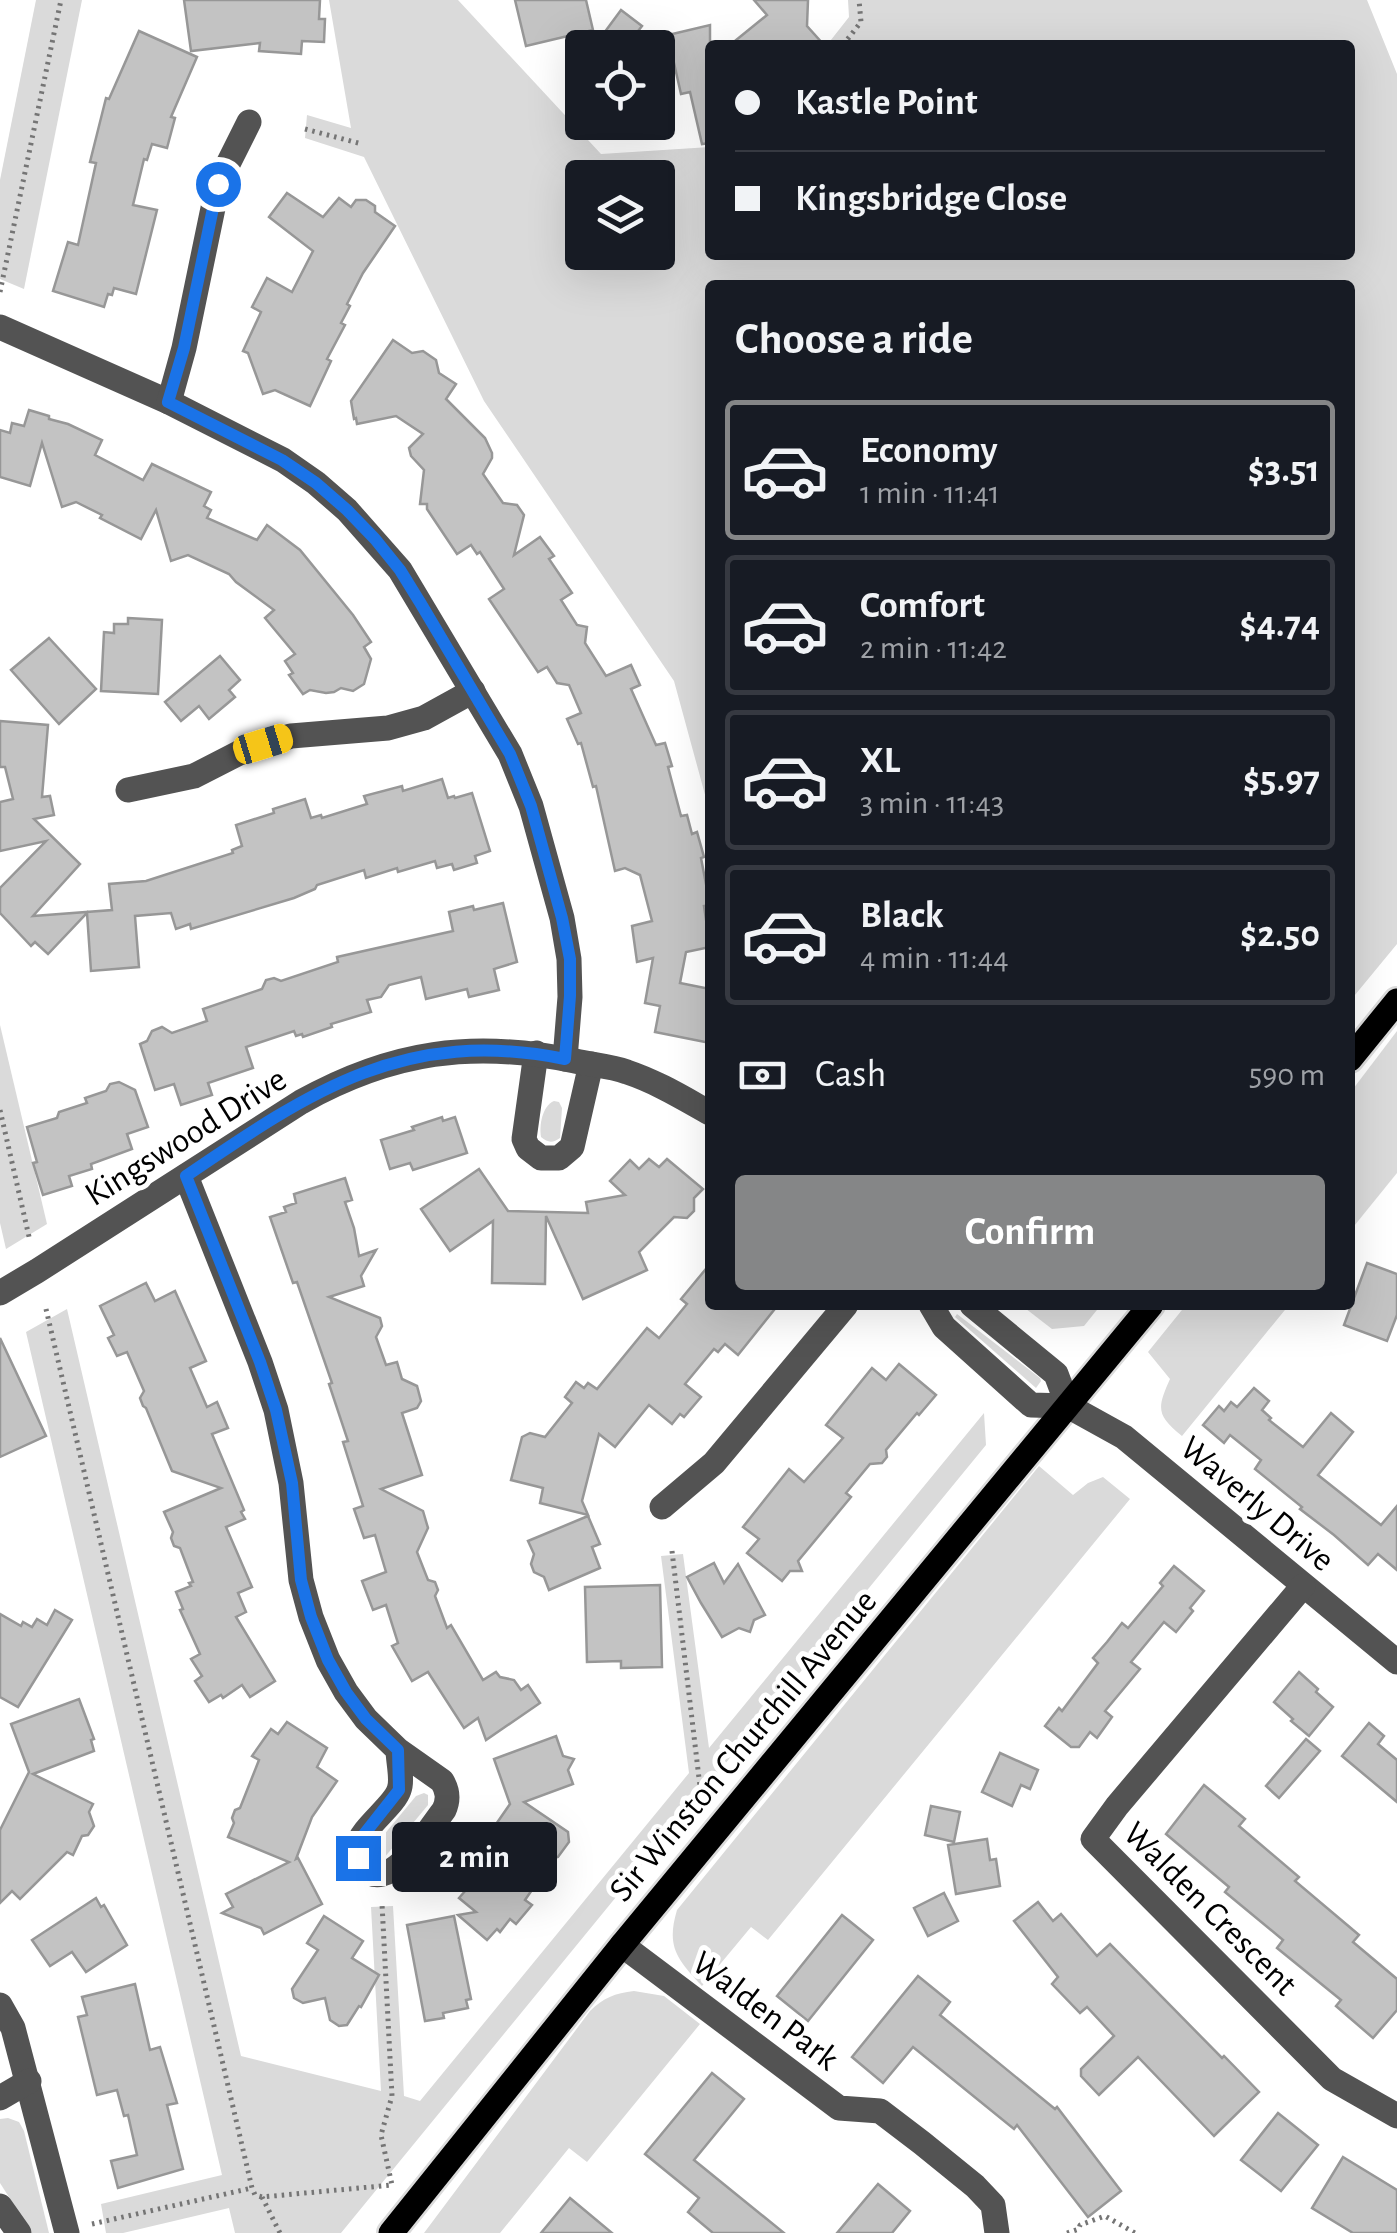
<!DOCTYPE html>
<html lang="en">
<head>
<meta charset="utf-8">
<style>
	body { margin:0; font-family:"Alegreya Sans",sans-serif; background:#20242c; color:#f1f3f6; height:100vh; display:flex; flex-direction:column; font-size:38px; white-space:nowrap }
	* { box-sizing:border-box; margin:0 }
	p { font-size:32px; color:#9ea1a6 }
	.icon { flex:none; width:55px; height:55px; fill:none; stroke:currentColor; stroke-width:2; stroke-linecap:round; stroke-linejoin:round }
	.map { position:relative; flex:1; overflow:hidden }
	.panel { position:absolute; left:705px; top:280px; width:650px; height:1030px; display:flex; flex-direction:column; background:#171b24; border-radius:10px; box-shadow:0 10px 40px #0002 }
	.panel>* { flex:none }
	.banner { position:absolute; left:705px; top:40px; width:650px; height:220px; border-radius:10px; box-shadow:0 10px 40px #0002; display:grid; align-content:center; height:220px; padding:0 30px; background:#171b24 }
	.buttons { position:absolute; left:565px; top:30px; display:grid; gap:20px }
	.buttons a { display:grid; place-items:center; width:110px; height:110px; border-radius:10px; background:#171b24; box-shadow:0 10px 40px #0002; font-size:50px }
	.end { position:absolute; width:45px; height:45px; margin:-22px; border:12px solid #1a73e8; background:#fff; box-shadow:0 0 0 5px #fff }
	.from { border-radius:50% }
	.bubble { position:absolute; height:70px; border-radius:10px; background:#171b24; box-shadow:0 10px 40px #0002; font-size:32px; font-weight:700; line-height:70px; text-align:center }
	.car { position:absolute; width:30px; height:60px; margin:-30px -15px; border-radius:12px; box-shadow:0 0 8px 2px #0007; background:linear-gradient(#f5c518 24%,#345 0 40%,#f5c518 0 76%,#345 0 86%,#f5c518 0) }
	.banner b { display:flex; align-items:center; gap:35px; height:95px; font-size:38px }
	.banner b+b { border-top:2px solid #363941 }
	.banner i { width:25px; height:25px; background:#f1f3f6 }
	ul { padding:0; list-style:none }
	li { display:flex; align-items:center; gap:30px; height:140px; margin:0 20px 15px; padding:0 10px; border:5px solid #363941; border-radius:10px }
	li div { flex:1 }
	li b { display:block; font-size:38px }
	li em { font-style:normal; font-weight:700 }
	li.selected { border-color:#858687 }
	li>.icon { width:90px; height:90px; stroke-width:1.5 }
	h2 { padding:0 30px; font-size:45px; line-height:120px }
	.pay { display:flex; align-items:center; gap:25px; height:110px; padding:0 30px; font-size:38px }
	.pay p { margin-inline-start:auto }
	.primary-button { display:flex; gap:20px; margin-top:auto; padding:20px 30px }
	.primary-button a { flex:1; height:115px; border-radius:10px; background:#858687; color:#fff; font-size:40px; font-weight:700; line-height:115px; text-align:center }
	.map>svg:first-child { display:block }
	.green { fill:#dadada; fill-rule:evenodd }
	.building { fill:#c3c3c3; stroke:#979797; stroke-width:2.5 }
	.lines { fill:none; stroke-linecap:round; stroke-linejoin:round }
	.major-casing { stroke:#dbdbdb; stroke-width:30 }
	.path { stroke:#757575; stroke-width:5; stroke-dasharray:2.5 5; stroke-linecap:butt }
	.minor { stroke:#535353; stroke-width:25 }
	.major { stroke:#000; stroke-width:25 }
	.route { stroke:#1a73e8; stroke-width:12 }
	.labels { text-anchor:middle; stroke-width:10; stroke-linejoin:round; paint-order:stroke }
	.street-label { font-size:35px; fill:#000; stroke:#fff }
</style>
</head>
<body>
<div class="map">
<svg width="1397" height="2233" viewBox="0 0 1397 2233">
	<rect width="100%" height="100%" fill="#fff"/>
	<g class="green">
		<path d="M36 0H82L24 289 0 279V180Z"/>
		<path d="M329 0H458L601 154 710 147V255H1350V45H827L849 17 848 0H1367L1397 74V944L1350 1001V285H710V813L674 681 484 401 364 157 305 138 307 115 351 128ZM582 178H658V252H582Z"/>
		<path d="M0 1025 47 1224 6 1249 0 1223Z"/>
		<path d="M1397 1031V1173L1350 1231V1093Z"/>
		<path d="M554 1101 559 1102 562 1108 560 1138C553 1143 548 1143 541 1137 539 1126 542 1106 554 1101Z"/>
		<path d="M1021 1305H1101L1084 1326 1052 1329Z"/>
		<path d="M1186 1305H1289L1182 1436C1156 1415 1157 1408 1170 1379L1148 1352Z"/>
		<path d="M67 1309 241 2056 381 2091 371 1907 393 1906 404 2096 420 2101 689 1773 661 1556 683 1554 709 1748 984 1413 986 1445 341 2233H235L229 2208 123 2233H106L101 2204 222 2175 26 1332Z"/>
		<path d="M957 1314 1040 1378 1041 1381 1036 1388 955 1317Z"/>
		<path d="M1039 1466 1073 1495 1088 1483 1103 1477 1130 1499 768 1940 751 1927 702 1986C677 1959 666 1947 677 1910Z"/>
		<path d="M424 1793 428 1795V1805L384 1858 377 1860 373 1857V1848L416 1796Z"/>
		<path d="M634 1991 664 1996 700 2024 587 2162 569 2148 500 2233H424L590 2011C603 1998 615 1993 634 1991Z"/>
		<path d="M8 2118 19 2122 24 2131 49 2233H32L0 2183V2119Z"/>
	</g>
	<g class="building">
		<path d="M184 0H320L319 19H325L324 42 302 41 301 54 259 51 260 43 191 51Z"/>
		<path d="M515 0H586L593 30 526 46Z"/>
		<path d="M754 0H808L807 26 824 45H730L767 15Z"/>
		<path d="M621 10 642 26 625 48H593Z"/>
		<path d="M710 25V143L702 144 690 92 681 94 674 63 668 72 664 36Z"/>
		<path d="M139 31 197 57 171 117 175 118 167 148 152 144 147 160 144 159 133 205 157 210 136 294 114 288 112 295 108 294 104 307 53 291 68 242 78 245 96 163 90 162 106 98 109 99Z"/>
		<path d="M287 193 323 217 339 198 351 207 356 200H366L375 206V212L395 226 363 273 347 304 350 306 341 323 345 325 327 359 331 361 310 406 275 390 263 394 248 353 243 351 261 312 252 307 267 278 292 292 313 251 269 217Z"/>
		<path d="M393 340 412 353 423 351 436 360 439 373 456 384 446 399 485 438 492 453V458L483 474 503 503 517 505 524 515 514 555 540 537 554 556 549 559 572 593 561 600 577 625 587 627 585 643 606 676 631 665 640 685 631 689 656 745 665 743 672 766 668 767 681 816 687 815 692 834 697 832 704 857 701 858 710 905 704 906 710 947 686 952 680 983 710 989V1043L655 1032 660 1006 645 1003 653 958 637 962 632 926 652 921 640 875 625 868 615 871 596 786 593 787 581 743 578 744 567 719 581 713 569 685 557 683 547 667 538 672 489 599 504 589 480 552 477 554 471 545 457 554 427 509V504H420L424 470 411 456 409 448 423 434 396 416 357 424 356 418 354 419 351 401Z"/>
		<path d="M29 410 49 416V419L68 424 102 440 95 455 143 480 152 464 211 492 204 506 211 510 207 518 257 540 267 525 300 550 353 615 371 642 364 647 371 659 364 684 353 691 341 688 334 692 326 693 310 690 303 694 289 675 293 673 285 661 295 654 265 618 274 610 236 582 229 574 188 555 171 561 156 510 141 539 100 518 102 515 76 502 62 507 42 443 30 486 0 477V430L10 433 12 423 24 426Z"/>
		<path d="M128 618 162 620 158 694 101 691 104 632 114 633V624H128Z"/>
		<path d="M49 638 96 689 59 724 11 670Z"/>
		<path d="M220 656 240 680 229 690 235 697 209 719 199 706 181 721 165 702Z"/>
		<path d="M0 721 48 725 42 797 50 796 54 815 34 819 80 864 33 916 112 910 109 884 146 881 233 853 232 850 242 846 236 825 274 813 273 809 305 799 311 818 321 815 322 818 367 804 364 796 402 786 403 791 442 779 448 798 454 796 455 798 472 793 490 851 475 856 477 863 454 870 452 864 437 868 435 861 398 872 397 868 366 878 364 870 317 885 315 889 294 898 191 929 190 924 176 929 171 913 135 916 139 967 91 971 87 913 48 954 35 942 31 946 0 913V888L46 841 0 851V802L13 799 5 767H0Z"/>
		<path d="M503 903 517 962 494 969 499 990 469 997 467 989 426 999 421 977 389 985 381 997 367 1000 371 1012 331 1024 332 1027 303 1037 302 1034 296 1036 294 1031 246 1047 253 1068 208 1083 212 1095 181 1105 174 1084 155 1090 140 1044 147 1041 152 1031 162 1027 172 1033 207 1021 203 1009 262 989 266 980 274 978 281 981 338 962 337 957 453 931 449 912 473 906 474 910Z"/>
		<path d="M119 1082 135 1090 148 1127 127 1134 132 1149 91 1164 92 1169 69 1176 72 1186 43 1195 33 1163 37 1162 27 1127 57 1118 59 1112 87 1103 85 1098 106 1091 110 1084Z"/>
		<path d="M442 1117 443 1121 455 1117 467 1153 413 1170 410 1163 390 1169 381 1140 414 1130 412 1127Z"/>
		<path d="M649 1159 659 1167 667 1159 703 1189 694 1198V1211L687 1218 674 1217 639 1252 647 1270 583 1299 546 1216 545 1284 492 1283 493 1221 450 1251 421 1209 479 1169 508 1211 588 1213 586 1202 625 1195 610 1181 630 1160 639 1169Z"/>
		<path d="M345 1178 352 1200 345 1202 354 1228 359 1256 376 1250 361 1276 364 1286 329 1297 380 1318 382 1326 376 1337 386 1365 397 1362 402 1379 417 1386 421 1401 417 1408 402 1413 422 1475 381 1489 423 1511 428 1528 417 1552 428 1580 435 1582 438 1590 435 1596 447 1628 451 1625 483 1680 496 1672 500 1677 514 1680 521 1690 528 1685 540 1703 486 1740 478 1718 464 1728 428 1672 412 1681 392 1646 398 1643 386 1605 373 1610 362 1581 386 1572 375 1535 364 1538 354 1509 363 1506 343 1442 348 1441 329 1384 332 1383 297 1282 293 1283 270 1217 286 1212 284 1207 296 1203 294 1194Z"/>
		<path d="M1367 1263 1397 1274V1315L1387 1341 1344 1325Z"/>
		<path d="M710 1264V1305H778L738 1355 725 1344 718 1352 714 1349 685 1384 701 1397 684 1417 680 1414 672 1424 649 1405 615 1447 599 1434 582 1501 588 1515 540 1503 543 1488 511 1480 522 1437 530 1433 545 1437 572 1403 565 1397 576 1382 584 1388 588 1383 597 1389 647 1328 659 1338 687 1304 681 1299Z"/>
		<path d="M146 1283 155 1301 175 1291 206 1361 190 1368 207 1407 217 1402 228 1428 212 1434 244 1510 241 1512 245 1519 226 1527 252 1587 238 1593 246 1612 236 1617 275 1681 250 1697 242 1685 223 1698 221 1695 209 1702 195 1681 202 1676 191 1659 200 1654 180 1610 183 1609 176 1592 191 1586 189 1583 193 1582 180 1548 174 1546 171 1538 173 1532 164 1512 221 1488 172 1471 146 1408 143 1406 140 1398 144 1391 127 1352 117 1356 108 1338 114 1335 100 1306Z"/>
		<path d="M0 1338 46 1436 0 1457Z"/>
		<path d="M899 1364 936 1395 919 1415 917 1413 886 1450 887 1457 882 1463 870 1464 846 1493 851 1497 798 1561 802 1571H790L782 1581 747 1553 759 1539 743 1527 789 1469 804 1482 843 1438 826 1425 872 1368 886 1380Z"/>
		<path d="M1254 1388 1269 1401 1262 1410 1271 1418 1269 1420 1303 1447 1331 1413 1353 1432 1318 1475 1381 1525 1397 1506V1570L1378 1554 1368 1565 1334 1535 1300 1509 1302 1507 1255 1469 1261 1460 1230 1435 1224 1443 1203 1425 1219 1406 1224 1411 1231 1402 1237 1407Z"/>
		<path d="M588 1516 600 1544 592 1547 600 1568 549 1590 544 1577 534 1572 531 1564 534 1554 528 1541Z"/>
		<path d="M714 1563 724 1583 738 1564 765 1615 754 1620 750 1632 739 1628 722 1637 701 1603 687 1577Z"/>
		<path d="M1174 1566 1204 1591 1190 1608 1193 1611 1176 1632 1164 1622 1131 1662 1140 1669 1105 1711 1112 1717 1097 1738 1090 1732 1079 1747H1071L1045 1726 1059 1708 1062 1711 1098 1663 1093 1658 1107 1642 1122 1623 1128 1628 1163 1586 1160 1583Z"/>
		<path d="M660 1585 662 1667 621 1668V1661L587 1662 585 1587Z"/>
		<path d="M55 1610 72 1620 18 1707 0 1697V1614L21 1626 23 1622 32 1627 37 1619 47 1625Z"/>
		<path d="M1299 1672 1318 1689 1316 1692 1333 1707 1309 1736 1291 1721 1293 1719 1274 1702Z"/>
		<path d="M79 1699 94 1739 91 1740 94 1751 33 1774 93 1804 89 1812 94 1826 88 1835 82 1836 73 1855 67 1852 20 1899 12 1891 0 1903V1830L29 1772 11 1724Z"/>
		<path d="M287 1722 327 1748 317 1767 337 1781 312 1817 296 1859 298 1858 322 1904 264 1934 261 1928 222 1913 233 1907 226 1894 289 1862 228 1837 234 1823 232 1818 235 1810 240 1808 259 1760 252 1756 271 1729 278 1734Z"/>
		<path d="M1369 1723 1384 1736 1378 1744 1397 1760V1802L1342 1756Z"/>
		<path d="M556 1736 563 1756 574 1759 568 1770 573 1784 524 1802 568 1832 569 1842 558 1857 554 1858 525 1900 532 1905 516 1924 510 1919 500 1932 497 1929 487 1940 458 1915 476 1912 459 1898 466 1890 453 1879 483 1843 510 1804 494 1759Z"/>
		<path d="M1306 1739 1320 1751 1279 1798 1266 1786Z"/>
		<path d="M1000 1753 1038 1770 1030 1789 1021 1785 1012 1806 982 1792Z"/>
		<path d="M1204 1785 1245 1819 1239 1826 1299 1877 1295 1881 1359 1935 1353 1942 1397 1979V2010L1373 2038 1336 2006 1341 2000 1277 1948 1283 1940 1225 1892 1229 1887 1166 1834Z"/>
		<path d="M931 1806 960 1812 954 1842 925 1835Z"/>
		<path d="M987 1839 990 1860 996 1859 1000 1886 956 1894 948 1845Z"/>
		<path d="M944 1893 958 1921 928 1936 914 1908Z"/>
		<path d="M96 1898 101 1907 104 1905 127 1945 86 1972 72 1952 50 1966 32 1940Z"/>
		<path d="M1038 1902 1053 1921 1061 1914 1097 1956 1110 1944 1222 2058 1224 2056 1259 2092 1214 2136 1138 2057 1099 2095 1081 2076V2069L1114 2036 1087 2007 1080 2013 1052 1984 1058 1977 1014 1921Z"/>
		<path d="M842 1915 873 1940 808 2021 777 1996Z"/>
		<path d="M324 1916 363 1941 352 1958 379 1975 361 2007 359 2006 347 2025 339 2026 330 2020 325 1998 303 2003 294 1998 292 1989 318 1950 307 1943Z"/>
		<path d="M454 1916 471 1999 466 2000 468 2008 443 2013 444 2018 425 2021 407 1925Z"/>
		<path d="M918 1976 950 2002 940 2015 1055 2109 1057 2107 1121 2191 1088 2217 1017 2125 1014 2129 913 2047 883 2083 852 2057Z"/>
		<path d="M135 1984 150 2050 160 2047 177 2103 167 2105 183 2169 118 2188 111 2161 137 2155 128 2115 124 2116 117 2090 97 2095 78 2017 87 2015 82 1997Z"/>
		<path d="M712 2073 744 2099 694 2160 784 2233H713L688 2212 699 2198 645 2154Z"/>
		<path d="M1278 2113 1318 2145 1281 2191 1241 2160Z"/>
		<path d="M1343 2157 1397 2190V2233H1353L1312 2208Z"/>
		<path d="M878 2184 910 2211 892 2233H837Z"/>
		<path d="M570 2198 612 2233H541Z"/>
	</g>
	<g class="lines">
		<g class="major-casing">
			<g id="major">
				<path d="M1350 1059 1397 1001"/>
				<path d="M391 2233 622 1945 1151 1305"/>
			</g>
		</g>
		<g class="path">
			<path d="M843 45 861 22 859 0"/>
			<path d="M305 129 362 144"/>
			<path d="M0 292 61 0"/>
			<path d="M0 1110 30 1241"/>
			<path d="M46 1309 252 2188 255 2195 262 2197 392 2185 381 2135 392 2096 382 1904"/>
			<path d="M672 1551 701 1795 706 1801"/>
			<path d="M262 2197 280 2233"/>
			<path d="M92 2224 252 2188"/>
			<path d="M1067 2233 1079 2229 1080 2225 1105 2216 1135 2233"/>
		</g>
		<g class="minor">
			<path d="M0 327 169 402 283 460 316 483 347 510 400 570 510 754 531 806 562 918 569 959 570 997 565 1059"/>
			<path d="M169 402 184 348 218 184 249 122"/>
			<path d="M128 790 194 776 239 753 291 736 388 728 424 718 473 691"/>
			<path d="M536 1053 524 1139 528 1148 541 1158H559L572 1147 591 1064"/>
			<path d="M186 1176 260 1362 276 1410 291 1483 301 1580 311 1617 328 1660 346 1692 366 1719 398 1750C398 1761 403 1780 399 1790 394 1806 361 1828 357 1847 356 1855 358 1863 364 1869 391 1894 429 1829 444 1810 449 1799 448 1791 442 1781L398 1750"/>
			<path d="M0 1293 37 1271 301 1102C392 1051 473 1040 575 1061 592 1065 611 1066 627 1072 657 1082 683 1098 710 1113"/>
			<path d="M931 1305 944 1327 1031 1405 1068 1406 1124 1437 1397 1662"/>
			<path d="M972 1305 1056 1374 1068 1406"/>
			<path d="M662 1507 714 1463 846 1305"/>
			<path d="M1303 1586 1117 1806 1093 1839 1332 2079 1397 2116"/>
			<path d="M622 1945 839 2108 880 2111 922 2143 975 2186 993 2205 997 2233"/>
			<path d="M0 2005 13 2028 67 2233"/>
			<path d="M0 2098 29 2081"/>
			<path d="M0 2206 19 2233"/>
		</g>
		<use href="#major" class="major"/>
	</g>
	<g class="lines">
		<path class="route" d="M218 184 184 348 168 402 282 460 316 483 347 510 375 539 400 570 421 604 510 754 531 806 562 918 570 959V996L565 1059C405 1027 312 1090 186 1176L260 1362 276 1410 292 1483 301 1580 311 1617 328 1660 346 1692 366 1719 398 1750 399 1790 358 1842V1858"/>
	</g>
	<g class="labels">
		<g class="street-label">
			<text transform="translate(185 1136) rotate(-32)" y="12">Kingswood Drive</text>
			<text transform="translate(1258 1503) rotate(40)" y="12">Waverly Drive</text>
			<text transform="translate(742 1745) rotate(-50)" y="12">Sir Winston Churchill Avenue</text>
			<text transform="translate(1211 1908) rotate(45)" y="12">Walden Crescent</text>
			<text transform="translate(766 2010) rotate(37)" y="12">Walden Park</text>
		</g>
	</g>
</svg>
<div class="buttons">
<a><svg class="icon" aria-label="locate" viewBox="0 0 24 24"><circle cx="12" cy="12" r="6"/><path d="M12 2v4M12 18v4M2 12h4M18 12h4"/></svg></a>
<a><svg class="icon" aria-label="layers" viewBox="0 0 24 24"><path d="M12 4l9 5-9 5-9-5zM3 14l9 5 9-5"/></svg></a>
</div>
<i class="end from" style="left:218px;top:184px"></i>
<i class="end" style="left:358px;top:1858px"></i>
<div class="bubble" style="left:392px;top:1822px;width:165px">2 min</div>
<i class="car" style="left:263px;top:744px;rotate:73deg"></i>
<div class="banner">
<b><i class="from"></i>Kastle Point</b>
<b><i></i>Kingsbridge Close</b>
</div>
<section class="panel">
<h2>Choose a ride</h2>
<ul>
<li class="selected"><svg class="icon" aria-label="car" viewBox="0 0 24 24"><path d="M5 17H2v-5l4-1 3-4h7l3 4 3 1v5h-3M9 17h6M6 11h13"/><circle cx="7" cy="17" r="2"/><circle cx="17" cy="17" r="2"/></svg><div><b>Economy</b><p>1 min · 11:41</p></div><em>$3.51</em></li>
<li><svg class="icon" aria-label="car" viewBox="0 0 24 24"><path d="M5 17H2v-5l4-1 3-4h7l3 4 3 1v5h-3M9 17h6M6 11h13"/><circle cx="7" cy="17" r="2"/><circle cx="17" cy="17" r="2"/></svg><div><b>Comfort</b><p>2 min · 11:42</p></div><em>$4.74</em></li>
<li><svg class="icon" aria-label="car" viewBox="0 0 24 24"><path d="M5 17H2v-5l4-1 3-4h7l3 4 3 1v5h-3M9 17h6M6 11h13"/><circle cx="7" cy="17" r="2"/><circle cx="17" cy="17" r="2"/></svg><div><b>XL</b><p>3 min · 11:43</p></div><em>$5.97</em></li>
<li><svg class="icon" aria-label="car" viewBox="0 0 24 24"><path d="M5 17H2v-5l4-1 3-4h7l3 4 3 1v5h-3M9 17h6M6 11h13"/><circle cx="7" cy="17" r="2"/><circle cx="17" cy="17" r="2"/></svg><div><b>Black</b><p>4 min · 11:44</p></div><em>$2.50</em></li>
</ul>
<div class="pay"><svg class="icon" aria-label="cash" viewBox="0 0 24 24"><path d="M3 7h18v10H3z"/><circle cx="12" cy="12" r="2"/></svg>Cash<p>590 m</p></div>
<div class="primary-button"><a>Confirm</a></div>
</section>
</div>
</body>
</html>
